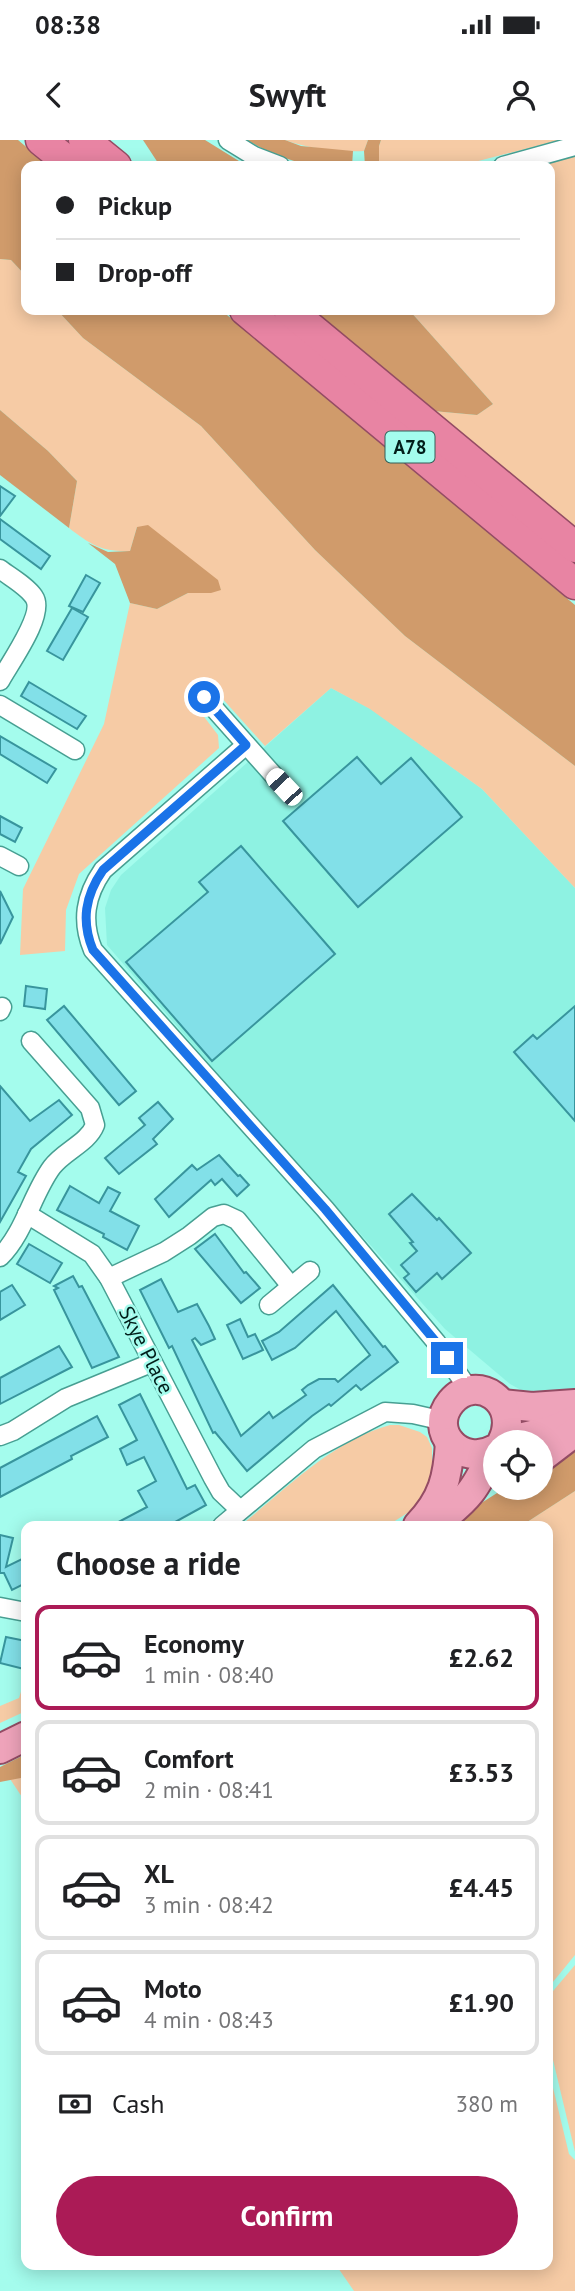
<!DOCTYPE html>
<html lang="en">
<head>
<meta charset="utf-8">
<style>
	body { margin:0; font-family:"PT Sans",sans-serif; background:#f2f2f2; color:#202124; height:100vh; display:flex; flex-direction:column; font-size:26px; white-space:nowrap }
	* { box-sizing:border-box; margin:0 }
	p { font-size:23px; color:#757577 }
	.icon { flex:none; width:38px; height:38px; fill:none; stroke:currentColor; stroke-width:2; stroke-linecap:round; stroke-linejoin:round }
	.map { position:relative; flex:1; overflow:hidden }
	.drawer { position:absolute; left:21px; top:1381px; width:532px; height:749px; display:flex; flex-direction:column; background:#fff; border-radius:14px; box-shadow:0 4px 18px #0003 }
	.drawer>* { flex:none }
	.top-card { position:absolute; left:21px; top:21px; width:534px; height:154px; border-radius:14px; box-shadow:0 4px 18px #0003; display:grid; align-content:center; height:154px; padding:0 35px; background:#fff }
	.buttons { position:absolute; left:483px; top:1290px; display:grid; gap:14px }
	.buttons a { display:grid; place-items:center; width:70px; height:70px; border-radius:50%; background:#fff; box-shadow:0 4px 18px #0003; font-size:35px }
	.end { position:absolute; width:32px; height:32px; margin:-16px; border:9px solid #1a73e8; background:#fff; box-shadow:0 0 0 4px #fff }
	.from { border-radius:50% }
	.car { position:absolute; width:21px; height:42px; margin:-21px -10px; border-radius:9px; box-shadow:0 0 5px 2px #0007; background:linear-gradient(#fff 24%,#345 0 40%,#fff 0 76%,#345 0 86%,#fff 0) }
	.top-card b { display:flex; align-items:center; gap:24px; height:66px; font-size:26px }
	.top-card b+b { border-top:2px solid #e0e0e0 }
	.top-card i { width:18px; height:18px; background:#202124 }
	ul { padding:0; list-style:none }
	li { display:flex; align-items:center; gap:21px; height:105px; margin:0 14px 10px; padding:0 21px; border:4px solid #e0e0e0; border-radius:14px }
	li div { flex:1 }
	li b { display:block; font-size:26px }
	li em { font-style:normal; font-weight:600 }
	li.selected { border-color:#ab1b56 }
	li>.icon { width:63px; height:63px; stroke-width:1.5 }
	h2 { padding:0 35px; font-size:32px; line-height:84px }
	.pay { display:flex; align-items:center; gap:18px; height:77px; padding:0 35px; font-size:26px }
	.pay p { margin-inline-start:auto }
	.action { display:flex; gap:14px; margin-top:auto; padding:14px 35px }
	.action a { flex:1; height:80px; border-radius:42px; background:#ab1b56; color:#fff; font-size:28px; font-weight:600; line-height:80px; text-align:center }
	.status { display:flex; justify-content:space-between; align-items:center; height:49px; padding:0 35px; background:#fff; direction:ltr }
	.status svg { height:19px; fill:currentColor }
	header { display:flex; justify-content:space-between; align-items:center; height:91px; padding:0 35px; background:#fff; font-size:32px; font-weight:600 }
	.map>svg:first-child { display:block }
	.built { fill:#8ef2e2 }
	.green { fill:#f6cba5 }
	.forest { fill:#d09b6b }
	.building { fill:#82e0e8; stroke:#38959d; stroke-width:2 }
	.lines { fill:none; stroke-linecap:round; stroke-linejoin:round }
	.minor-casing { stroke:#479f92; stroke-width:21 }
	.primary-casing { stroke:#944c64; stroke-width:32 }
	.trunk-casing { stroke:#944c64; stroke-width:33 }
	.minor { stroke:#fff; stroke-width:18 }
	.primary { stroke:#eea3ba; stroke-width:28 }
	.trunk { stroke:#e884a3; stroke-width:30 }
	.route { stroke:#1a73e8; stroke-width:9 }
	.labels { text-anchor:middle; stroke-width:5; stroke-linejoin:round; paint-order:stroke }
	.shield { fill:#a4fced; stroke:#336159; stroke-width:2 }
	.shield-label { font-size:19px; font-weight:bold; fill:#021e1a }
	.street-label { font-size:21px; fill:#021e1a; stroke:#a4fced }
</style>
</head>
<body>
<div class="status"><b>08:38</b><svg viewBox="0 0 49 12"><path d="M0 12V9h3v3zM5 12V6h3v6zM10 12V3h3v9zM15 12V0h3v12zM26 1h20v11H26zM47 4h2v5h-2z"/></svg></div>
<header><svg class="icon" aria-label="back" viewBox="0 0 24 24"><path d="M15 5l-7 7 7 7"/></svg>Swyft<svg class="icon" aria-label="person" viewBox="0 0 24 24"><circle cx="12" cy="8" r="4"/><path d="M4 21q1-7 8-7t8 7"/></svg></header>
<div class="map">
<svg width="575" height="2151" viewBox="0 0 575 2151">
	<rect width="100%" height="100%" fill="#a4fced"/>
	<path class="built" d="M331 548 371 569 482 649 575 748V1249L561 1252 521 1250 510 1244 445 1189 211 926 107 805 105 768 111 750 121 735Z"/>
	<g class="green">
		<path d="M285 0H368L364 11C338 12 309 9 285 0Z"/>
		<path d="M381 0H560L459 26H379V6Z"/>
		<path d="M575 15V388L433 271 477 275 493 264 409 170H550V26H538Z"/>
		<path d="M0 119 11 120 26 136V170H57L83 198 201 286 315 410 405 496 575 626V748L482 649 370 569 331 548 265 606 211 546 192 561 218 595 219 608 79 734 66 770 65 811 20 815 23 749 104 584 130 463 157 469 188 453 211 452 221 449 137 387 130 411C102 412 91 405 69 388L77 341 48 311 0 270Z"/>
		<path d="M390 1285H399L420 1292 427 1297 432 1308V1337L422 1361 412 1370 387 1386H240C286 1349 332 1301 390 1285Z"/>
		<path d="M575 1351V1815L548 1848V1386H521Z"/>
		<path d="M23 1545H26V1571L0 1583V1566L19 1558Z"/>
		<path d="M26 1637V1663L10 1639Z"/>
		<path d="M575 1825V2012L548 1899V1857Z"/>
		<path d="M548 1927 569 2014 575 2020V2151H354L336 2125 548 2124Z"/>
	</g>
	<g class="forest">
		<path d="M0 0H18L49 26H26V136L11 120 0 119Z"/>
		<path d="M143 0H205L247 26H160Z"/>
		<path d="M247 0H285L301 6 353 11 352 26C341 26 330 27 319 26 295 24 267 12 247 0Z"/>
		<path d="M368 0H381L379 6V26H365L364 11Z"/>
		<path d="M57 170H221L575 465V626L405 496 315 410 201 286 83 198Z"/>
		<path d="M312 170H409L493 264 477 275 433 271Z"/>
		<path d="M0 270 48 311 77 341 69 388 0 335Z"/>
		<path d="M148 385 218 440 221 450 211 453H188L157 469 130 463 115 424 88 403 108 412 130 411 137 387Z"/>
		<path d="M575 1302V1351L521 1386H445L505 1348H541V1325Z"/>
		<path d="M26 1614V1637L0 1642V1627Z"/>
	</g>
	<g class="building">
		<path d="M0 346 15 356 0 376Z"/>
		<path d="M0 379 50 416 41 429 0 399Z"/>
		<path d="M86 435 100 443 83 472 69 466Z"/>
		<path d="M72 468 88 477 63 520 47 511Z"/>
		<path d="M29 542 86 576 77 589 21 556Z"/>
		<path d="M0 596 56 629 47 643 0 614Z"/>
		<path d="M357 617 381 644 411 618 462 677 358 767 283 681Z"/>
		<path d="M0 676 22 688 15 702 0 694Z"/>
		<path d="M241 706 335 814 212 921 126 822 208 752 199 742Z"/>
		<path d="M0 751 13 777 0 804Z"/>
		<path d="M26 846 47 849 45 869 24 866Z"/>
		<path d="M64 866 136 951 119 965 47 880Z"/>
		<path d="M575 866V981L514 912 533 895 537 899Z"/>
		<path d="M0 946 30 981 59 960 72 975 31 1009 18 1032 26 1036 0 1082Z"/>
		<path d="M158 962 173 979 153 999 157 1004 119 1034 105 1018 145 985 139 978Z"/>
		<path d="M219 1015 238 1036 240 1035 249 1045 237 1056 222 1039 215 1045 211 1040 169 1077 155 1059 192 1025 197 1030Z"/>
		<path d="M70 1046 99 1063 108 1047 120 1053 110 1071 139 1086 127 1110 103 1097 104 1094 57 1070Z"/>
		<path d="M412 1054 437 1080 439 1078 471 1113 442 1139 437 1133 416 1152 404 1138 409 1134 401 1125 417 1111 410 1103 413 1102 389 1074Z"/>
		<path d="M215 1094 244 1133 246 1132 260 1148 241 1163 195 1109Z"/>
		<path d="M29 1104 62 1123 50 1143 17 1124Z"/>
		<path d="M73 1136 79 1147 82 1146 119 1217 92 1228 54 1150 58 1148 54 1146Z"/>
		<path d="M161 1139 178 1172 197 1164 209 1186 215 1199 201 1205 195 1198 192 1200 241 1296 269 1272 273 1278 306 1255 302 1250 308 1245 319 1239H335L338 1242 370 1215 336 1171 295 1208 272 1220 262 1201 279 1192 333 1145 383 1207 385 1206 398 1222 361 1250 356 1245 331 1266 329 1264 312 1276 247 1331 215 1292 213 1293 172 1206 169 1208 140 1150Z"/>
		<path d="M12 1145 25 1165 0 1180V1152Z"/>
		<path d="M240 1179 248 1197 255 1194 263 1210 243 1219 227 1185Z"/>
		<path d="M59 1206 72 1227 0 1264V1238Z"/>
		<path d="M140 1254 187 1349 195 1345 206 1365 168 1386H111L147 1367 138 1351 156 1341 144 1317 127 1325 120 1309 137 1300 119 1265Z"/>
		<path d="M97 1276 108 1297 71 1316 72 1319 0 1357V1328Z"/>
		<path d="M0 1395 13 1398 6 1427 26 1417V1443L12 1450 4 1433H0Z"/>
		<path d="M6 1497 26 1501 24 1529 0 1523Z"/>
	</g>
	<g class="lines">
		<g class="minor-casing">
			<g id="minor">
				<path d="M228 0 254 16 280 26"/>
				<path d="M503 26 575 6"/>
				<path d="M0 429C10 437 27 446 34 457 46 474 9 524 0 541"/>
				<path d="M204 557 284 647"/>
				<path d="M0 565 75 610"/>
				<path d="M246 605 103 730C85 756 81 781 93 810L325 1069 436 1202 470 1251"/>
				<path d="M0 716 19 726"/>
				<path d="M0 871 2 867"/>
				<path d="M27 1074 92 1114 109 1138 213 1338 221 1352 240 1370"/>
				<path d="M0 1117C25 1092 32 1054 52 1027 64 1011 88 1003 95 985L90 968 31 901"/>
				<path d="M109 1138 164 1112 189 1096 213 1077 224 1074 237 1080 291 1146"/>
				<path d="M269 1165 310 1131"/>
				<path d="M0 1296 13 1291 66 1258 151 1223"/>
				<path d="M222 1386 314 1309 385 1272 413 1274 444 1281"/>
				<path d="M0 1467 26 1472"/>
			</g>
		</g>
		<g class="primary-casing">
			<g id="primary">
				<path d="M502 1264 532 1267 575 1264"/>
				<path d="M503 1302 552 1290 575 1280"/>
				<path d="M495 1309C461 1328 427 1291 451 1262 476 1232 522 1262 502 1302"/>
				<path d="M541 1318 575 1292"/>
				<path d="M435 1384C470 1358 476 1348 494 1310"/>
				<path d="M418 1385C443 1359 448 1337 450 1302"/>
				<path d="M0 1609 26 1596"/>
			</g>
		</g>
		<g class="trunk-casing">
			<g id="trunk">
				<path d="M41 0 73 26"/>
				<path d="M84 0 116 26"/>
				<path d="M245 170 575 444"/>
				<path d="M289 170 575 407"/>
			</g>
		</g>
		<use href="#minor" class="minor"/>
		<use href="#primary" class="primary"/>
		<use href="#trunk" class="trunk"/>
	</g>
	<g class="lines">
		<path class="route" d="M204 557 246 605 103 730C85 756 81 781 93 810L325 1069 436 1202 447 1218"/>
	</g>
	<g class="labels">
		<rect class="shield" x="385.5" y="291.5" width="49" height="31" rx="5"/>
		<g class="shield-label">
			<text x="410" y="314">A78</text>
		</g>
		<g class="street-label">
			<text transform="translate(146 1210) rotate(63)" y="7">Skye Place</text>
		</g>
	</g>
</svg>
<div class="buttons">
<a><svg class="icon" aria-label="locate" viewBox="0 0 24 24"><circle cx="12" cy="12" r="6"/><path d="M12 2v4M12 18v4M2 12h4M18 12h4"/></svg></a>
</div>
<i class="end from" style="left:204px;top:557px"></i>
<i class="end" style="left:447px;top:1218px"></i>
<i class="car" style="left:284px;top:647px;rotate:317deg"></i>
<div class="top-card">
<b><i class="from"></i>Pickup</b>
<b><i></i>Drop-off</b>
</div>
<section class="drawer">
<h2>Choose a ride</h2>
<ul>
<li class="selected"><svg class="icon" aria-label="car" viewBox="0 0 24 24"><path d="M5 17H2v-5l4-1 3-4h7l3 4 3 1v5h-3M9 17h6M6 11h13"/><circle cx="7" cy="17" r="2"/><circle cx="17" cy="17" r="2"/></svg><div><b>Economy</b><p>1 min · 08:40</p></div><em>£2.62</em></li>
<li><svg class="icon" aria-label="car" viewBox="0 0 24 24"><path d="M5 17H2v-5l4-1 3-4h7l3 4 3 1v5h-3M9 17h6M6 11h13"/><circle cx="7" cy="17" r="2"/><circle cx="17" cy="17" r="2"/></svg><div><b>Comfort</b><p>2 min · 08:41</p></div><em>£3.53</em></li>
<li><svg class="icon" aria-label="car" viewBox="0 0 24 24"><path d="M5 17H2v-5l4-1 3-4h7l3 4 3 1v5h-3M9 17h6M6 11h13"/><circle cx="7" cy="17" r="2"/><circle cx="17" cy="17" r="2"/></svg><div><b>XL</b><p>3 min · 08:42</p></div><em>£4.45</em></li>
<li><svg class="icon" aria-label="car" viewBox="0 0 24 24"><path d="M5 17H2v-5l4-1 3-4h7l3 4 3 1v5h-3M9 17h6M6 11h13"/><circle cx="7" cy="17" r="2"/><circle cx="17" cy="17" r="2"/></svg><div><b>Moto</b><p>4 min · 08:43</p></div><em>£1.90</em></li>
</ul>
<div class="pay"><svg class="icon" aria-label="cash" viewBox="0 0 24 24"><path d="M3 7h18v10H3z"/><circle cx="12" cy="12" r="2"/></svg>Cash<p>380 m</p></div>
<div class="action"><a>Confirm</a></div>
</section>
</div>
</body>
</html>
